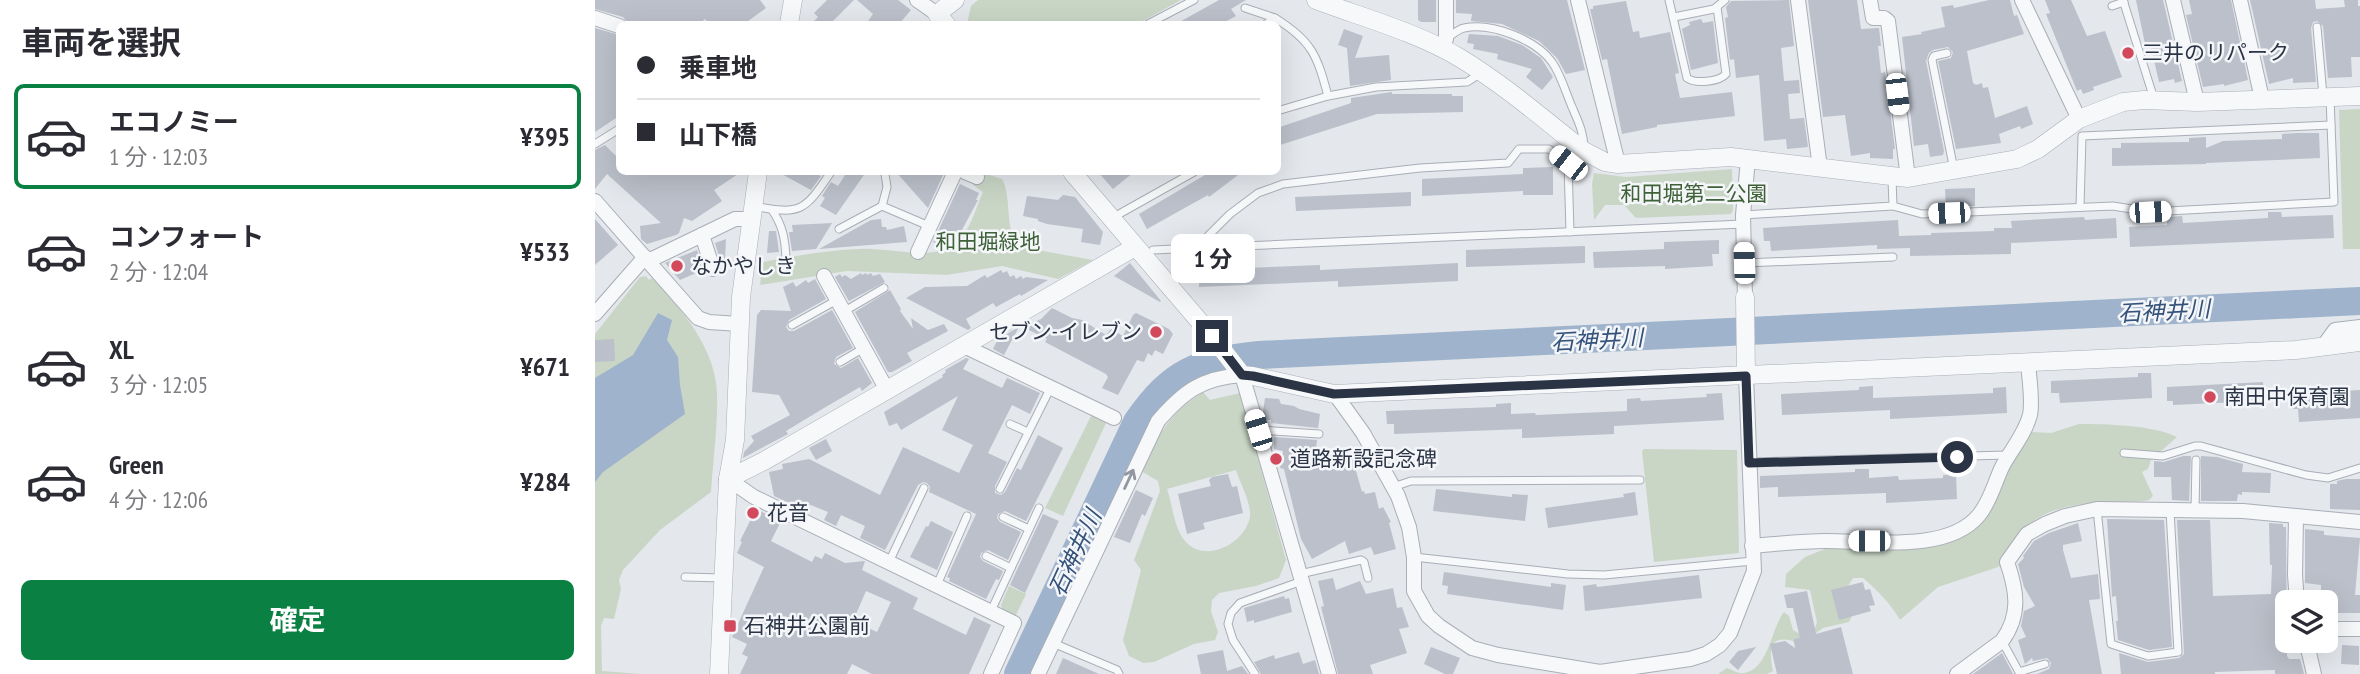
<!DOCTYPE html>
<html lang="ja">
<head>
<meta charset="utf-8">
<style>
	body { margin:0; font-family:"PT Sans Narrow","Noto Sans JP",sans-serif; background:#f2f2f3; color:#2b2b33; height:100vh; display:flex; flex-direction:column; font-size:26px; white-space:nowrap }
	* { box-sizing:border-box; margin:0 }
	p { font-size:23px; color:#7c7c81 }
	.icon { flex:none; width:38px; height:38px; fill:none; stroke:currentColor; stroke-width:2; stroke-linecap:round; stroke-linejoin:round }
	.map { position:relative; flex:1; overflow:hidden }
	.side { display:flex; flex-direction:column; background:#fff; width:595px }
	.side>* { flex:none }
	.guide { position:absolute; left:21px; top:21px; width:665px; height:154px; border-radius:10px; box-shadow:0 7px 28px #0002; display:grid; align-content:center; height:154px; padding:0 21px; background:#fff }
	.buttons { position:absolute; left:1680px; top:590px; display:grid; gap:14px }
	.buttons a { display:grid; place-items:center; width:63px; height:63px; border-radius:10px; background:#fff; box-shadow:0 7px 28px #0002; font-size:35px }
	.end { position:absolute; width:32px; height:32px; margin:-16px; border:9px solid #2b3445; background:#fff; box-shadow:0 0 0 4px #fff }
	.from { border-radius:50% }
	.bubble { position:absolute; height:49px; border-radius:10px; background:#fff; box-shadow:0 7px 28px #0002; font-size:23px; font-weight:700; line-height:49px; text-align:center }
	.car { position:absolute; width:21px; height:42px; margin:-21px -10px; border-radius:9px; box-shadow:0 0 5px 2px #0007; background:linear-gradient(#fff 24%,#345 0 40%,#fff 0 76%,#345 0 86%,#fff 0) }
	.guide b { display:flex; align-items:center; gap:24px; height:66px; font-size:26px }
	.guide b+b { border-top:2px solid #e1e1e2 }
	.guide i { width:18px; height:18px; background:#2b2b33 }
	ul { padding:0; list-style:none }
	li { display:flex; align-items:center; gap:21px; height:105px; margin:0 14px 10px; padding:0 7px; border:4px solid transparent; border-radius:10px }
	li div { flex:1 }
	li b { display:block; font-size:26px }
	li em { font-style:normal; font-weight:700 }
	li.on { border-color:#0b8043 }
	li>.icon { width:63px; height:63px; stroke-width:1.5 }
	h2 { padding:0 21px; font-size:32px; line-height:84px }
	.cta { display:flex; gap:14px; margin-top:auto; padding:14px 21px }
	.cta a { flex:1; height:80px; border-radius:10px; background:#0b8043; color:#fff; font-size:28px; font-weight:700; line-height:80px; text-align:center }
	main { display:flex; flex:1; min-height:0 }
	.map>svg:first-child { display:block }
	.green { fill:#c9d6c5; fill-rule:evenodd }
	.water { fill:#9fb4cc }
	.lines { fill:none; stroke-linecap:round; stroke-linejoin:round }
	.river { stroke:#9fb4cc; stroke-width:28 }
	.building { fill:#bbc0ca; fill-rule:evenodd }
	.service-casing { stroke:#a9aeb7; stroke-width:9 }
	.minor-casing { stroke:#a9aeb7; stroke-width:16 }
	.tertiary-casing { stroke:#a9aeb7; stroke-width:19 }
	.service { stroke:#f7f8fa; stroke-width:7 }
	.minor { stroke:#f7f8fa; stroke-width:14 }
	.tertiary { stroke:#f7f8fa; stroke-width:18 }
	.oneway { stroke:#9196a0 }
	.route { stroke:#2b3445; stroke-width:9 }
	.poi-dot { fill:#d1495b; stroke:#f4f6f9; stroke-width:2.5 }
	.labels { text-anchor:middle; stroke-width:5; stroke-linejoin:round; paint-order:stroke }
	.poi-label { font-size:21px; fill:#2b3445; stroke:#f4f6f9; text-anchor:start }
	.park-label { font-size:21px; fill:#3f6138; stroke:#f4f6f9 }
	.water-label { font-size:23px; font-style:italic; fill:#34527a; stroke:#f4f6f9 }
</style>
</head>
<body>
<main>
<section class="side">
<h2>車両を選択</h2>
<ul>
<li class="on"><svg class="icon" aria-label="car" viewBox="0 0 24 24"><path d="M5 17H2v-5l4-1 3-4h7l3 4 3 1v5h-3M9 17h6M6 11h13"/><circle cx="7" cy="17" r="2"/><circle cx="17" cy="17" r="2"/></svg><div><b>エコノミー</b><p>1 分 · 12:03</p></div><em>¥395</em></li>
<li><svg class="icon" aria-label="car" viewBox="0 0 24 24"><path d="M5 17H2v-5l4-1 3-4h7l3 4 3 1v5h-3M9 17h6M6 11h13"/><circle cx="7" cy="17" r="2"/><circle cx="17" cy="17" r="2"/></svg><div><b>コンフォート</b><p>2 分 · 12:04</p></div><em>¥533</em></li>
<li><svg class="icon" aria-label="car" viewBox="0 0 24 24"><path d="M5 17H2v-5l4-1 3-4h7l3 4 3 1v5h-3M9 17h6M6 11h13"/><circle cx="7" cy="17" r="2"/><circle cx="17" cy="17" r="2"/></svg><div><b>XL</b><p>3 分 · 12:05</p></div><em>¥671</em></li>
<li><svg class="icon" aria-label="car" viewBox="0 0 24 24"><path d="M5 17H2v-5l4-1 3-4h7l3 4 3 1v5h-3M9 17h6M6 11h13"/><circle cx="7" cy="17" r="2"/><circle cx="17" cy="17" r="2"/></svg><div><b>Green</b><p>4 分 · 12:06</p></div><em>¥284</em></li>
</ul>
<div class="cta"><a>確定</a></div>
</section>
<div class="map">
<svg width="1765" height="674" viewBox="0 0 1765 674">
	<rect width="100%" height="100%" fill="#e4e7ec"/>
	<g class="green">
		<path d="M383 0H586L544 23 534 24H372L376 6Z"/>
		<path d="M1765 109V249H1748L1744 110Z"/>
		<path d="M1137 169 1138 210 1136 214 1041 218 1029 205H1010L999 220 997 184 999 173 1031 177Z"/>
		<path d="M384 172 407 179C418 200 408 229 425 247L498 260 463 279 407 266 352 275 252 271 165 285 168 262C200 256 232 250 265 249 291 247 332 260 356 247 373 238 381 208 388 192L378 185Z"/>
		<path d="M51 276 54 280 57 278C87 309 121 349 122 394 123 425 118 461 116 492L65 530 28 570 24 580 26 589 19 619 9 618 6 626 7 671 46 674H0V334L45 277Z"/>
		<path d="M608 392 615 400 645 393 691 560 684 578 661 586 624 593 617 600 616 611 623 632 620 640 599 644 559 662 548 663 534 656 528 640 546 570 539 560 565 491 563 481 546 471C563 436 574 413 608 392ZM641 470C645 483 656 502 655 516 652 541 614 563 593 544 579 532 578 506 572 489Z"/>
		<path d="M497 414 512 421 468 516 450 508Z"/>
		<path d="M1484 424C1511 424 1558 425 1582 437L1556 460 1553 469 1547 472 1558 496 1554 500C1540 503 1525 501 1511 502 1461 505 1426 514 1409 565L1343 587 1305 620C1296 604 1282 590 1268 578H1258L1252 588 1257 616 1254 622 1228 628 1201 648 1198 641C1173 634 1174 652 1178 671L1172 674H1123L1132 668C1138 670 1142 674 1149 673 1174 669 1176 628 1189 612L1194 616 1198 630 1203 633 1220 628 1222 622 1215 590 1190 587 1191 574 1210 557 1230 549 1368 535 1435 432 1456 433Z"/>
		<path d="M1049 449 1142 450 1144 553 1059 562 1047 451Z"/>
		<path d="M414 586 431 594 420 617 408 611 406 605Z"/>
	</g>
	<path class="water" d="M63 313 77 320 72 340 83 357 85 385 90 414 8 472 0 482V378L38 355Z"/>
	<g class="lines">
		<path class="river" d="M423 674 542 422C578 370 603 362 664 355L1765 301"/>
	</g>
	<g class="building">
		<path d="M0 0H165L171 8 149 24H115L110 19 104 24H33L28 17 0 9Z"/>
		<path d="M232 0H259L235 24H216L223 17 219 13Z"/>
		<path d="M262 0H303L316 10 304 24H271L278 14Z"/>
		<path d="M624 0H651L636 9 641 16 626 24H581Z"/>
		<path d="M823 0H841V22H826L823 20Z"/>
		<path d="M861 0H972L990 70 971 74 962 58 944 41 907 24 876 21 877 14 861 13Z"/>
		<path d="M1194 0 1199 46 1186 48 1189 81 1204 80 1205 93 1193 94 1195 119 1209 118 1213 147 1192 149 1191 139 1169 141 1164 75 1141 78 1139 59 1135 60 1130 18 1133 17 1131 7 1136 1Z"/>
		<path d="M1213 0H1262L1266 29 1284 28 1286 46H1283L1286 73 1290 72 1300 149H1298V159L1275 158V153L1256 156 1250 115 1228 117Z"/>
		<path d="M1394 0H1415L1419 16 1422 15 1429 34 1372 51 1378 83 1381 85 1387 83 1388 88 1393 87 1400 118 1432 106 1438 124 1426 129 1425 126 1404 134 1406 143 1361 149 1343 61 1356 58 1358 52 1353 47 1338 50 1334 53 1331 61 1349 151 1348 155 1335 157 1333 144 1319 146 1307 37 1327 34 1326 32 1350 27 1346 7 1358 5 1359 8Z"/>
		<path d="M1450 0H1476L1492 36 1510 31 1527 77 1498 87 1499 90 1488 94 1486 89 1482 91 1451 14 1455 13Z"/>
		<path d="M1541 0H1568L1587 81 1580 83 1579 79 1564 82 1555 43 1550 44Z"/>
		<path d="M1594 0H1636L1653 80 1629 86V84L1608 87 1591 15 1597 14Z"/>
		<path d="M1655 0H1720L1721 9 1750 7 1749 0H1763V6H1765V57H1756L1757 77 1733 78 1728 26 1722 21 1718 22 1716 28 1721 82 1698 83V78L1674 84Z"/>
		<path d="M1031 1 1038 32 1044 31 1045 38 1075 32 1084 73 1080 74 1085 98 1137 92 1140 116 1062 125V127L1027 134 1012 59 1007 60 995 9H998V6Z"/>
		<path d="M1106 19 1108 23 1118 21 1123 63 1096 70 1087 29 1095 25 1094 22Z"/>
		<path d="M0 28 24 35V116L0 132Z"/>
		<path d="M749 29 768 36 760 58 794 55 796 80 755 86 752 48 743 45Z"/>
		<path d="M874 34 903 36 927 45 946 58 958 77 947 90 931 77 937 69 902 59 903 54 878 49 879 44 872 43Z"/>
		<path d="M797 92V94H857V96H868V112L782 114 682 146V128L756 103V98Z"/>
		<path d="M1702 133H1724L1725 158 1611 163V164L1517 166V148H1526V143L1594 142V138L1611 137V148L1628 141 1687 139V134Z"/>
		<path d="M10 145 24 159V172H146L119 190 127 201 97 221 89 218 84 233 81 235 52 244 46 239 45 226 66 223 12 174 0 189V150Z"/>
		<path d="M958 167V195H928V191L827 196V179L928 174V168Z"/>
		<path d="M183 172H217L226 176 216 190Z"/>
		<path d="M252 172H271L241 215 225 206 230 198 227 196 236 182 243 186Z"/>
		<path d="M301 172H339L348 175 333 208Z"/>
		<path d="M503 172H539L518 189Z"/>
		<path d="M615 172H647L614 197 613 195 552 229 544 214Z"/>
		<path d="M365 184 384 193 381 200H383L361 241 354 246 347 245 338 242Z"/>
		<path d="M1380 188V206L1351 207 1350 189Z"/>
		<path d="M816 192V206L701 211 700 197Z"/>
		<path d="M468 195 480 197 508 232 505 245 486 242 488 229 452 224 443 221V219L428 216 432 196 463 200Z"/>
		<path d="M1673 212H1686L1687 217 1738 215 1739 238 1535 247 1534 227 1572 225V217L1587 216 1588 223 1673 218Z"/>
		<path d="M1489 217 1490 220 1521 218 1522 238 1416 243V254L1315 256V248L1282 249V245L1176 251 1175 241H1169L1168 228 1303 220 1304 236 1336 235V233L1399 231V228H1417L1416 221Z"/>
		<path d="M0 219 23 245 0 265Z"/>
		<path d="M286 219 287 227H291L292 230 309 226 312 242 224 249 276 220Z"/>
		<path d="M237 223 221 249 197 251 194 232H198L197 225Z"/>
		<path d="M174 231H181L184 252 172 253Z"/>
		<path d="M131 239 130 261 126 263 120 243Z"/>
		<path d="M1124 240V254H1117L1118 266 1070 269V266L999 268 998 252 1069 249V242Z"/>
		<path d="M990 246V263L871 267V250Z"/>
		<path d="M102 250 108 270 85 280 70 263Z"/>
		<path d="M535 263 566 301 565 302 519 276Z"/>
		<path d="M863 263V281L743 287V281L604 287V270L725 265V270Z"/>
		<path d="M406 270 408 273 412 271 415 277 419 275 421 279 426 276 428 279 431 277 453 280 426 296 425 294 401 307 398 303 371 319 376 328 373 330 311 298 330 287 372 286 390 275 392 278Z"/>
		<path d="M266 273 267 275 271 273 272 275 276 273 278 276 285 274 290 282 254 301 240 277 245 274 247 277 250 275 256 279Z"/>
		<path d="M220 279 231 299 194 320 191 327 194 331H199L237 310 258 348 241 357 239 364 246 368 263 358 277 383 267 391 265 387 229 408 191 431 193 434 148 458 149 452 159 441 156 436 195 415 184 395 157 392 162 315 166 310 196 311 188 287 198 282 201 287 211 280 213 283Z"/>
		<path d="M295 290 306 309 305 311 318 329 316 318 333 330 349 324 353 331 312 353 317 361 297 372H293L260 312Z"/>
		<path d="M457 308 477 318 487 320 511 335 516 329 528 336 538 315 541 313 574 329 578 334 568 354 560 350 557 356 553 353 549 362 542 360 523 395 507 388 513 377 511 374 450 342 452 339 428 327 446 319Z"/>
		<path d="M424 327 409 355 398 349 403 339Z"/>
		<path d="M19 339 20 361 0 362V340Z"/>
		<path d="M371 358 374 359 368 369 407 388 412 378 445 393 435 414 417 405 393 453 412 462 400 486V493L406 495 410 492 422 468 426 470 443 435 468 448 431 521 410 511 403 514 402 518 405 522 426 532 413 560 393 550 386 553 385 557 388 561 408 571 404 580 401 579 391 599 354 581 355 578 352 577 381 514 334 492 335 487 332 483 328 482 323 485 290 550 265 538 270 526 246 515 241 526 229 520 233 512 216 505 203 507 179 496 174 472 188 469 187 464 214 459 285 495 308 447 364 473 378 445 347 430 363 396 306 430 302 423 294 426 289 412 348 377 347 375 351 372 350 370Z"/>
		<path d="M1543 373H1556L1557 398 1465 403 1464 393H1456V381L1543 377Z"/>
		<path d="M1668 382 1669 397 1663 398V401L1578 405V401H1572V387Z"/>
		<path d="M1278 386V398L1398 393V388L1411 387 1412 413 1295 419V410L1187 415 1186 394 1264 390V387Z"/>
		<path d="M1765 390V418L1704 422 1703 409H1698L1697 394Z"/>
		<path d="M1127 393 1129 420 1019 426V434L927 438V429L799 434V424H792L791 411 901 407V404L916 403V414L940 413 941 415 1032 411V399L1045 398 1046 401 1112 397 1111 394Z"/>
		<path d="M670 398 684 399 686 404 699 406 704 409 725 414 723 428 676 423V420H670L668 412Z"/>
		<path d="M679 437 722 440 720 457 755 450 767 492 769 491 770 494 780 492 784 509 788 507 796 522 794 523 801 549 779 555 776 547 754 554 750 541 717 559 706 539 689 469 685 468 688 451 679 449Z"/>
		<path d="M231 439 237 451 221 460 214 448Z"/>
		<path d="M1588 456H1596L1594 501 1577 500 1576 477H1559V461L1569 462Z"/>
		<path d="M1606 456 1622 457 1648 464 1647 472 1676 473 1675 493 1647 492V495L1643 494 1642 501H1606Z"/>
		<path d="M1260 469H1274V478L1303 476 1304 480 1348 478V475L1361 474 1362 499 1291 503V493L1183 497V487L1165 488V476L1260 472Z"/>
		<path d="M633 474 637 487 642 486 648 513 608 523 610 529 592 534 583 494 616 486 614 480 617 477Z"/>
		<path d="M1751 479H1765V510L1735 509V484H1742V481Z"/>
		<path d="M841 489 917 497V494L933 495 930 521 838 511Z"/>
		<path d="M541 490 558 498 550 516 547 514 535 543 519 537Z"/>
		<path d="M1040 492 1043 515 953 528 950 508 1029 497 1028 494Z"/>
		<path d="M161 509 186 521 176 541 217 562 220 556 227 559 230 553 250 563 270 561 267 570 323 598 318 609 371 635 379 617 396 625 374 674H277L257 664 252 674H145L153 657 147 654 152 644 137 637 169 567 142 553 147 542 145 541ZM271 591 296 602 282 632 258 621Z"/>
		<path d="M448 514 464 521 430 593 415 585Z"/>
		<path d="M1512 519 1569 520 1577 647 1554 650 1523 640 1521 621H1523L1521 596 1517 597Z"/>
		<path d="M1582 520H1615L1618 596 1676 594 1677 565H1675L1674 523 1688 524V527H1691L1692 656 1694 659H1705L1709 674H1680V670L1620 672V674H1526L1524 653 1553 662 1584 658 1589 654Z"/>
		<path d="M336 521 358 532 342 570 315 557 331 526 333 527Z"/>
		<path d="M1483 523 1487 541 1468 545V550L1476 578 1503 574 1505 599 1494 600 1507 674H1442L1454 669 1456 663 1452 658 1438 661 1437 658 1430 664 1423 640 1431 637 1426 626 1429 611 1440 606 1429 587 1423 564 1429 558 1428 556 1439 541 1454 533Z"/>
		<path d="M1710 529 1729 531V535L1765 538 1760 595H1765V613H1731V602H1727L1726 598V585L1710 583Z"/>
		<path d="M849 572 956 587V583L971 585 968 610 852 594 853 586 847 585Z"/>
		<path d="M1104 575 1107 598 990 611 988 586 1001 584 1002 587Z"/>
		<path d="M738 578 741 590 765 581 771 594 798 588 802 608 807 607 814 627 804 629 812 653 775 665 778 674H743L726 607 729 606 723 581Z"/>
		<path d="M1268 582 1270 590 1275 589 1280 605 1274 606 1276 611 1244 620 1236 590Z"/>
		<path d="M1212 591 1221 634 1246 627 1258 674H1182L1175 644 1190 641 1200 648 1199 639 1205 638 1198 608H1192L1189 595Z"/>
		<path d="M689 596 690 599 694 598 697 612 659 623V620L652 622 649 608Z"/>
		<path d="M1747 645 1764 646V665L1746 664Z"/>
		<path d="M836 647 865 658 858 674H850L829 664Z"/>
		<path d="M1161 647 1143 670 1134 662 1143 651Z"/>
		<path d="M628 650 632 671 647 666 653 674H606L602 655Z"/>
		<path d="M704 652 708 664 720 660 724 674H666L659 662 679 655 680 659Z"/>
		<path d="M1407 653 1418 674H1378Z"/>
		<path d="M468 658 504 674H461Z"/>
	</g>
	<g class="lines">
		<g class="service-casing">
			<g id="service">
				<path d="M1074 0 1092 78C1100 84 1124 82 1131 74L1122 7"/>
				<path d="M1528 0 1559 99"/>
				<path d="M1517 6 1529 2"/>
				<path d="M650 8 680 18"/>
				<path d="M1079 17 1119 9 1130 0"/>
				<path d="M553 24 599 0"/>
				<path d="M671 24 680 18C717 41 722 55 733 96"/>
				<path d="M1722 27 1728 96"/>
				<path d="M851 39C857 35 863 29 869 28 897 22 941 40 957 62 966 75 971 93 977 107 983 121 989 133 989 148"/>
				<path d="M1352 53 1339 56 1337 60 1359 170"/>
				<path d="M682 111 733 96 781 87 872 82 886 73"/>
				<path d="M0 144 24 129"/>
				<path d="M158 206C206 215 209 212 236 172"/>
				<path d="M287 206 292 187 290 174"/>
				<path d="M1298 206 1327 214 1518 206 1555 212 1739 202 1735 97"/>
				<path d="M1485 207 1487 136 1736 125"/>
				<path d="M177 210C188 226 190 239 191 258"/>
				<path d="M1148 215 1298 206 1297 179"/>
				<path d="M517 218 599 172"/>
				<path d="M244 229 287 206 334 226"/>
				<path d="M601 248 635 214 663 193 688 184 825 168 913 163 924 149H954L973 163 975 232"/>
				<path d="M558 250 1148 224"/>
				<path d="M1150 263 1298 257"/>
				<path d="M248 312 289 288"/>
				<path d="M197 325 242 300"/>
				<path d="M245 362 269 348"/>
				<path d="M415 424 433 432"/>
				<path d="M664 430 724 434"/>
				<path d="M1529 453 1568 456 1600 446H1606L1711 475 1733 478 1765 468"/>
				<path d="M1155 462 1412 455"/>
				<path d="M798 487 816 481 1045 480"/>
				<path d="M405 489 456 387"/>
				<path d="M1502 509 1516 644 1553 656 1583 652 1575 511"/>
				<path d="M1600 510 1601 460"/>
				<path d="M408 517 434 529"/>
				<path d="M391 556 416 568"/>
				<path d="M819 557 973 574 1009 575 1158 561"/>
				<path d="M294 562 329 488"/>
				<path d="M705 574 766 560 769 562 773 578"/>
				<path d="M90 577 128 578"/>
				<path d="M342 585 372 516"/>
				<path d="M396 611 444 508"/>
				<path d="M1407 641 1424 672 1450 664"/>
				<path d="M458 643 522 670 524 674"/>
				<path d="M660 674 638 640 633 624 636 613 645 603 707 581"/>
			</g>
		</g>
		<g class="minor-casing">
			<g id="minor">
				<path d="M322 0 342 14"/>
				<path d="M983 0 1023 164"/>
				<path d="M1203 0 1225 168"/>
				<path d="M1275 0 1278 18H1289L1293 21 1313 178"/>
				<path d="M1427 0 1484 119"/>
				<path d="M1578 0 1602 102"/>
				<path d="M1645 0 1667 99"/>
				<path d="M0 18 24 26"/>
				<path d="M847 49 851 39V0"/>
				<path d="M370 172 382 177"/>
				<path d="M0 201 103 318 114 322 144 324"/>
				<path d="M107 235 118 269"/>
				<path d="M323 252 360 172"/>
				<path d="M53 261 140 219H155"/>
				<path d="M229 276 292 390"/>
				<path d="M1150 297 1148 215 1153 159"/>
				<path d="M0 314 50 257"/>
				<path d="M369 346 519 418"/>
				<path d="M1727 348 1740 330 1765 327"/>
				<path d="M740 394 768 433 803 496 814 527 819 557V591L833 616 844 626 877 648 903 655 1005 672 1095 659 1111 654 1125 645 1135 633 1159 571 1151 376"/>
				<path d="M133 479 159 497 419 623 396 674"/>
				<path d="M1701 517 1700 575 1702 602"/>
				<path d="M1157 546C1182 544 1206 541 1231 541 1276 541 1353 553 1384 515 1395 502 1400 482 1407 467 1416 450 1430 434 1435 415 1438 400 1434 378 1433 362"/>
				<path d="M1731 629H1765"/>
				<path d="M1711 640 1719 674"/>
				<path d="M443 674 563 421C589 391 607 378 647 375L734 674"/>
				<path d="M1362 674 1407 641C1426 615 1422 591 1412 562L1432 534 1450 524 1470 516 1502 509 1648 511 1765 522"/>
			</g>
		</g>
		<g class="tertiary-casing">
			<g id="tertiary">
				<path d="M721 0C769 18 821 32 865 58 908 84 950 120 989 151L1010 162 1023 164 1136 157 1313 178 1422 159 1443 149 1484 119 1528 102 1549 100 1602 102 1765 96"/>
				<path d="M194 24 198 0"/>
				<path d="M351 24 342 14 360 0"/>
				<path d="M477 172 617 336 647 375 658 376 739 394 1701 350 1765 342"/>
				<path d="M1150 297 1151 376"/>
				<path d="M133 479 169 461 540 247"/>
				<path d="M124 674 133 479 140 440 146 297 163 172"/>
			</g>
		</g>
		<use href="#service" class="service"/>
		<use href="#minor" class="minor"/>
		<use href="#tertiary" class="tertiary"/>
	</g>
	<defs><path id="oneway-shaft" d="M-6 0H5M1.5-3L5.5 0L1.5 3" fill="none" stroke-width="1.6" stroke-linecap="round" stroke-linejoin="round" transform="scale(1.75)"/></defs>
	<use class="oneway" href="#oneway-shaft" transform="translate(534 479) rotate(-65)"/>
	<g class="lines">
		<path class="route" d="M617 336 647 375 658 376 739 394 1151 376 1154 463 1362 457"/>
	</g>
	<g class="poi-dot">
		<circle cx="1533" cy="53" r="7"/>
		<circle cx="82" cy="266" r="7"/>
		<circle cx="561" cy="332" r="7"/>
		<circle cx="1615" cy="397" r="7"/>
		<circle cx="681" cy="459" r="7"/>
		<circle cx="158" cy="513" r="7"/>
		<rect x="128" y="619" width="14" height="14" rx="3.5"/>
	</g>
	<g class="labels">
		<g class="poi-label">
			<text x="1547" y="60">三井のリパーク</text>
			<text x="96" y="273">なかやしき</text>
			<text x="547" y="339" text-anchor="end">セブン-イレブン</text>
			<text x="1629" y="404">南田中保育園</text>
			<text x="695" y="466">道路新設記念碑</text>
			<text x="172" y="520">花音</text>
			<text x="149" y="633">石神井公園前</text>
		</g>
		<g class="park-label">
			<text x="1099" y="201">和田堀第二公園</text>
			<text x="393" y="249">和田堀緑地</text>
		</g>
		<g class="water-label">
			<text transform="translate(1569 311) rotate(-3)" y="8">石神井川</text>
			<text transform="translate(1002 340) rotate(-3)" y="8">石神井川</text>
			<text transform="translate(480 553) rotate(-65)" y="8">石神井川</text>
		</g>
	</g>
</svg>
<div class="buttons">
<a><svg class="icon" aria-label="layers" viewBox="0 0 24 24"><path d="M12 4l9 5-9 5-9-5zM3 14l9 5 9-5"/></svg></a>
</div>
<i class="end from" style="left:1362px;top:457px"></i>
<i class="end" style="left:617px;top:336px"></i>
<div class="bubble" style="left:576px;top:234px;width:84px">1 分</div>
<i class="car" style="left:1302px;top:94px;rotate:173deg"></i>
<i class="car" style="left:973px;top:163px;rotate:308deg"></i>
<i class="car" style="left:1555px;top:212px;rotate:87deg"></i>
<i class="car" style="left:1354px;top:213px;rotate:268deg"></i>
<i class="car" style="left:1149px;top:263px;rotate:358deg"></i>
<i class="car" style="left:663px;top:430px;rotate:343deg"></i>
<i class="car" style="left:1274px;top:541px;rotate:270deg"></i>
<div class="guide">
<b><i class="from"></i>乗車地</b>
<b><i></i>山下橋</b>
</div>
</div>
</main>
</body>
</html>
